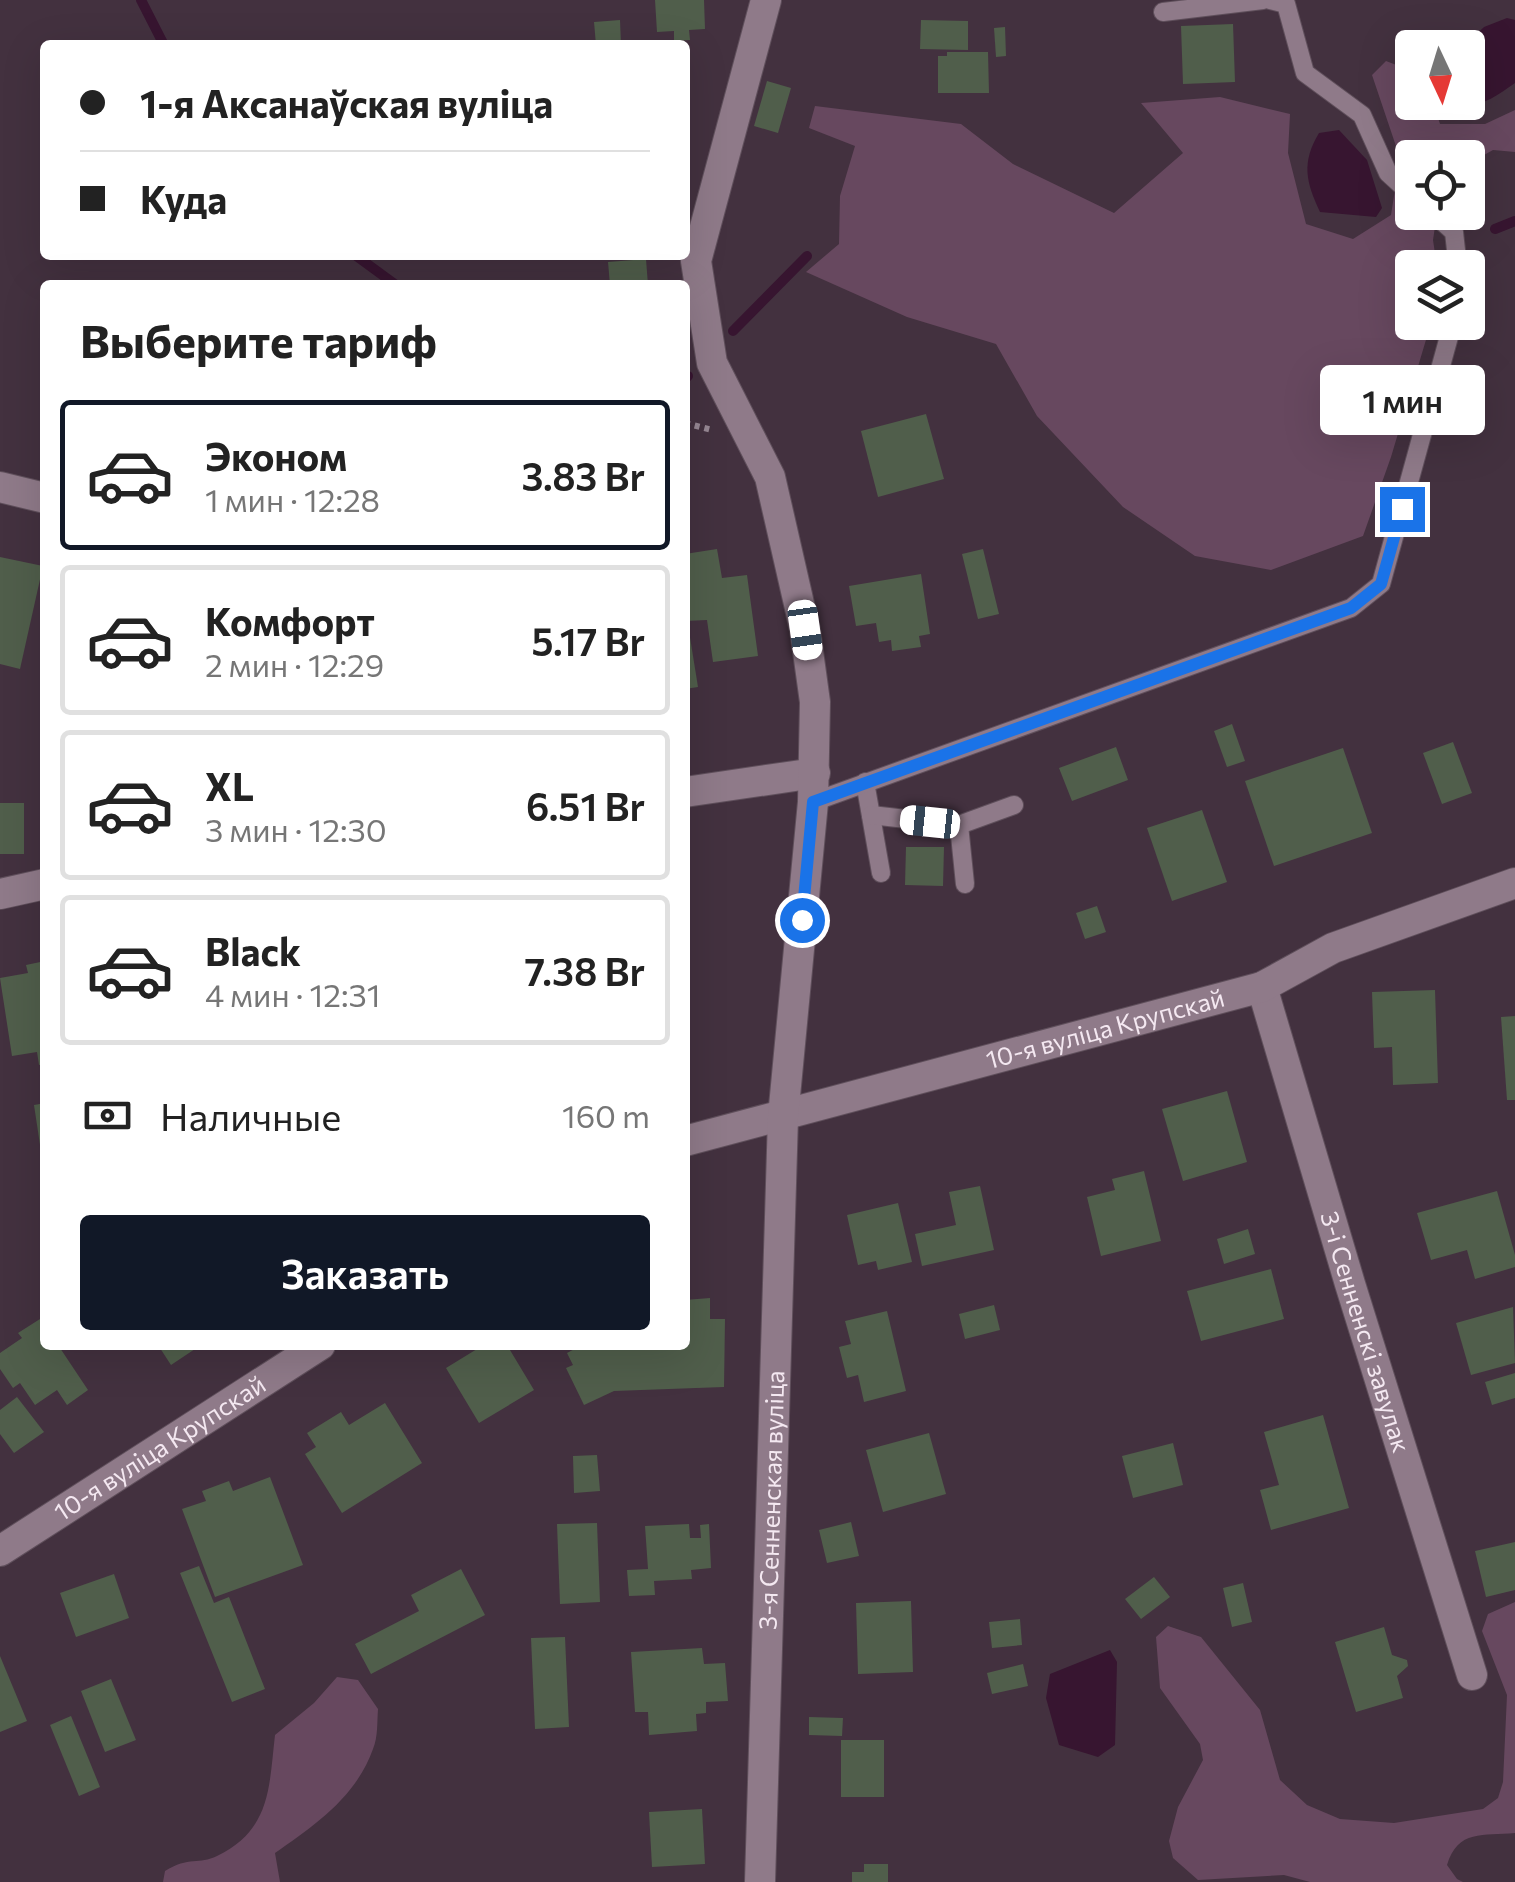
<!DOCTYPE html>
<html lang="ru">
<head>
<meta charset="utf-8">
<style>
	body { margin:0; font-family:Commissioner,sans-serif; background:#f2f2f2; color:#222; height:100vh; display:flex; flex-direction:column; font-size:38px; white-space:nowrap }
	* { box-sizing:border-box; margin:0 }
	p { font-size:32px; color:#767676 }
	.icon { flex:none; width:55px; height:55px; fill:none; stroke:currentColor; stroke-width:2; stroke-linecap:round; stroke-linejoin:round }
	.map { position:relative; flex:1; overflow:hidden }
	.sheet { position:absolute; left:40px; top:280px; width:650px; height:1070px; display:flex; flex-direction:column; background:#fff; border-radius:10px; box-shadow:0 10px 40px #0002 }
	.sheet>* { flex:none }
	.banner { position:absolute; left:40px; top:40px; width:650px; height:220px; border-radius:10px; box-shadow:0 10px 40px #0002; display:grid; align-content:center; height:220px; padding:0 40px; background:#fff }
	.needle { width:65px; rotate:176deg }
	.tools { position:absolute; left:1395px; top:30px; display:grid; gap:20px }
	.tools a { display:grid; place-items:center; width:90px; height:90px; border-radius:10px; background:#fff; box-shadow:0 10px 40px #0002; font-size:50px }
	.end { position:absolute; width:45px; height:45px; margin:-22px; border:12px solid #1a73e8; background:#fff; box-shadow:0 0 0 5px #fff }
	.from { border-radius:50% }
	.bubble { position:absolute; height:70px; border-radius:10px; background:#fff; box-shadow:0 10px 40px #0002; font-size:32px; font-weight:600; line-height:70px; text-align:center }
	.car { position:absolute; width:30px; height:60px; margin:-30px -15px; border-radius:12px; box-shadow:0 0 8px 2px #0007; background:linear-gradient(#fff 24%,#345 0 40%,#fff 0 76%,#345 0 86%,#fff 0) }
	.banner b { display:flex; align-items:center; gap:35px; height:95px; font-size:38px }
	.banner b+b { border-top:2px solid #e0e0e0 }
	.banner i { width:25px; height:25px; background:#222 }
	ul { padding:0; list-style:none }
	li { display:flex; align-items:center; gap:30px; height:150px; margin:0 20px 15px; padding:0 20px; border:5px solid #e0e0e0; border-radius:10px }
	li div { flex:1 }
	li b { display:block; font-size:38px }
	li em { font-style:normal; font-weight:600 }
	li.on { border-color:#111827 }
	li>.icon { width:90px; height:90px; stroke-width:1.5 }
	h2 { padding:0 40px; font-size:45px; line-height:120px }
	.pay { display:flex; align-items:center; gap:25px; height:110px; padding:0 40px; font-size:38px }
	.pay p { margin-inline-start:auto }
	.cta { display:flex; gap:20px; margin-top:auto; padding:20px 40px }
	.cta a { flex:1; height:115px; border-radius:10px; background:#111827; color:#fff; font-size:40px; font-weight:600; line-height:115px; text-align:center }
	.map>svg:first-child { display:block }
	.green { fill:#67485f }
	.water { fill:#371530 }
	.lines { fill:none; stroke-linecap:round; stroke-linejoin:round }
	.stream { stroke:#371530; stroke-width:10 }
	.building { fill:#505e4b }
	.lane-casing { stroke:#5f4f5b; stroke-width:20 }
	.street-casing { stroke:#5f4f5b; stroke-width:32 }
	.path { stroke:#968793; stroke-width:6; stroke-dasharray:5 5; stroke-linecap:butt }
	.lane { stroke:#8f7a89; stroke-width:18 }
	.street { stroke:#8f7a89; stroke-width:30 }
	.route { stroke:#1a73e8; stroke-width:12 }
	.labels { text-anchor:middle; stroke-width:8; stroke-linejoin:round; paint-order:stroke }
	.street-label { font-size:25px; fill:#f4e8f1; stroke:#43313f }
</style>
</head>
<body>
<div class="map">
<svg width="1515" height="1882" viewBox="0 0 1515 1882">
	<rect width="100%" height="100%" fill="#43313f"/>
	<g class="green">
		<path d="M1386 61 1412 71V102L1433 103 1440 124H1485L1515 110V152L1493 150 1468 164V158H1412V212L1437 213 1433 240 1437 267 1412 268V322L1431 323 1391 457 1363 536 1271 570 1195 556 1123 507 1037 416 996 344 907 317 806 272 839 244 840 196 855 146 809 128 815 106 961 124 1013 164 1114 213 1183 153 1141 103 1220 97 1290 114 1288 153 1306 224 1353 239 1391 215 1400 158 1372 75Z"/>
		<path d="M1515 1602V1833C1483 1836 1458 1829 1447 1865L1457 1879 1463 1882H1310L1284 1875 1198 1880 1173 1858 1169 1841 1178 1807 1203 1760 1200 1744 1160 1688 1156 1637 1168 1626 1201 1637 1260 1710 1280 1780 1307 1805 1340 1819 1394 1823 1483 1809 1498 1798 1503 1782 1507 1695 1482 1631 1488 1614Z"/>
		<path d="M337 1677 358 1680 378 1709C377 1722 378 1737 373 1749 356 1797 315 1825 275 1853L280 1882H163L165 1871C189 1856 199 1865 217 1856 271 1830 269 1787 275 1735L314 1703Z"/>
	</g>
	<g class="water">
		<path d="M1507 18 1515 20V83C1494 98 1476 111 1449 103L1468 102V48L1463 47 1484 27Z"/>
		<path d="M1339 130 1367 160 1382 208 1376 217 1320 212C1306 182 1301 163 1319 133Z"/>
		<path d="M1110 1650 1117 1662 1115 1745 1098 1757 1059 1745 1046 1698 1050 1674Z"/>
	</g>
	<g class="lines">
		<g class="stream">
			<path d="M141 0 164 45"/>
			<path d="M1495 229 1515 221"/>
			<path d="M355 255 396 285"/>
			<path d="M733 331 807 256"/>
			<path d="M685 379 688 376"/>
		</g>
	</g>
	<g class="building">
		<path d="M655 0H704L705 29 689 30 690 40 674 41V31L657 32Z"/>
		<path d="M620 20 621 45H596L594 22Z"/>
		<path d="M921 20 968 21V50L920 49Z"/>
		<path d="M1233 24 1235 82 1183 84 1181 26Z"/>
		<path d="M1005 27 1006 56 996 57 994 28Z"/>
		<path d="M947 52H988L989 93H938V56H947Z"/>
		<path d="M767 81 791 88 778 133 754 126Z"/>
		<path d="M646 259 648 285H610L608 262Z"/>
		<path d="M926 414 944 479 878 497 861 431Z"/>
		<path d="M717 549 722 578 747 575 758 656 713 662 707 620 685 621V554Z"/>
		<path d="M983 549 999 614 978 619 962 554Z"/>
		<path d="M0 557 43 566 20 669 0 664Z"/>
		<path d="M921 574 930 634 919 636 921 647 892 651 891 640 879 642 876 623 856 626 849 586Z"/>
		<path d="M685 625H688L698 687 685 689Z"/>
		<path d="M1232 724 1245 761 1227 767 1214 731Z"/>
		<path d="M1453 742 1472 793 1442 804 1423 753Z"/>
		<path d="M1116 747 1128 780 1072 801 1059 768Z"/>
		<path d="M1343 748 1372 833 1274 866 1245 781Z"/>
		<rect x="0" y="803" width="24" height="51"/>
		<path d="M1202 810 1227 882 1172 901 1147 828Z"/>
		<path d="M906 847H944L943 886 905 885Z"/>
		<path d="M1097 906 1106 932 1085 939 1076 913Z"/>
		<path d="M45 961V1064L39 1065 37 1052 12 1056 0 978 28 973 26 965Z"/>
		<path d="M1435 990 1438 1083 1393 1085 1392 1047 1374 1048 1372 992Z"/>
		<path d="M1515 1016V1100H1507L1501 1017Z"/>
		<path d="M1227 1091 1247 1162 1183 1181 1162 1109Z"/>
		<path d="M45 1103V1156L42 1158 34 1105Z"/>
		<path d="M1144 1171 1161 1241 1101 1256 1087 1197 1115 1190 1112 1179Z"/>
		<path d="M980 1186 994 1250 922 1266 915 1234 956 1225 949 1192Z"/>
		<path d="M1497 1191 1515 1255V1267L1475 1279 1467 1250 1431 1260 1417 1213Z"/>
		<path d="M898 1203 912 1262 878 1270 876 1261 858 1265 847 1215Z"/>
		<path d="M1248 1229 1255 1254 1224 1264 1217 1239Z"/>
		<path d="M1271 1269 1284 1319 1201 1341 1187 1291Z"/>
		<path d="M710 1298V1319H725L724 1387 614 1391 584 1405 566 1368 573 1365 567 1353 582 1345H685V1300Z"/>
		<path d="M994 1305 1000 1330 965 1339 959 1314Z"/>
		<path d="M1513 1307 1515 1363 1471 1375 1456 1323Z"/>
		<path d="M887 1311 906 1391 864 1402 858 1375 847 1378 839 1347 851 1344 845 1321Z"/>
		<path d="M40 1319 45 1327V1345H58L88 1390 67 1405 57 1390 35 1405 20 1383 13 1388 0 1369V1353L22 1338 18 1333Z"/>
		<path d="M158 1345H201L171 1365Z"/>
		<path d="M474 1345H507L534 1390 479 1423 446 1368 477 1349Z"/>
		<path d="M1515 1373V1398L1492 1405 1485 1382Z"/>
		<path d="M17 1397 44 1432 14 1453 0 1434V1410Z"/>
		<path d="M385 1403 422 1463 342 1513 305 1454 316 1447 307 1433 341 1412 349 1425Z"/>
		<path d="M1323 1415 1349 1508 1271 1530 1260 1490 1279 1485 1264 1432Z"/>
		<path d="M929 1433 946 1494 883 1512 866 1450Z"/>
		<path d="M1173 1443 1183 1485 1133 1498 1122 1456Z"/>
		<path d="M597 1455 600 1491 574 1493 573 1456Z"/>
		<path d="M270 1477 303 1565 215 1597 182 1509 206 1501 202 1491 229 1481 233 1491Z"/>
		<path d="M851 1522 859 1556 827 1563 819 1530Z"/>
		<path d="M597 1523 600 1602 560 1604 557 1524Z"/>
		<path d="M689 1524 690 1538H701L700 1525 709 1524 711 1568 691 1570 692 1579 654 1581 655 1595 629 1596 627 1570 648 1569 645 1526Z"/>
		<path d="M1515 1542V1590L1486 1597 1475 1551Z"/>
		<path d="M199 1566 214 1603 229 1597 265 1689 232 1702 180 1573Z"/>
		<path d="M461 1569 485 1615 371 1674 355 1644 419 1611 411 1595Z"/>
		<path d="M114 1574 129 1618 76 1637 60 1593Z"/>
		<path d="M1154 1577 1170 1597 1141 1619 1125 1599Z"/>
		<path d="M1243 1583 1252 1622 1232 1627 1223 1588Z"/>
		<path d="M911 1601 913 1672 858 1674 856 1603Z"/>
		<path d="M1020 1619 1022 1645 992 1648 989 1622Z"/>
		<path d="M1384 1627 1392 1655 1407 1660 1408 1666 1397 1676 1403 1698 1356 1712 1335 1642Z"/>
		<path d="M565 1637 569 1727 535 1729 531 1638Z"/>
		<path d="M702 1648 704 1664 725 1663 728 1701 706 1702V1713L696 1714 697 1731 649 1735 648 1712H635L631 1652Z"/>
		<path d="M0 1656 27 1721 0 1732Z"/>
		<path d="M1023 1664 1028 1686 992 1694 987 1673Z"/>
		<path d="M111 1679 136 1740 105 1752 81 1691Z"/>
		<path d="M71 1716 100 1787 79 1796 50 1725Z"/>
		<path d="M809 1717 843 1718 842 1736 809 1735Z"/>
		<rect x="841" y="1740" width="43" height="57"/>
		<path d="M702 1809 705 1864 652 1867 649 1812Z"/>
		<path d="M864 1864H888V1882H852V1872H864Z"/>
	</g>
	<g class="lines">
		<g class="lane-casing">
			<g id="lane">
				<path d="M1270 0 1286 4 1305 73 1362 115 1388 173 1412 195"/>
				<path d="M1163 12 1263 0"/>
				<path d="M1432 212 1454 232 1458 268"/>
				<path d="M865 782 881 873"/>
				<path d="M813 802 1351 608 1381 584 1453 322"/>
				<path d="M871 815 959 825 1014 805"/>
				<path d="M959 825 965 884"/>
			</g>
		</g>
		<g class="street-casing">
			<g id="street">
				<path d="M0 487 45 498"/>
				<path d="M685 792 815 773"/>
				<path d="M0 894 45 884"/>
				<path id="s1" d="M1262 987 1350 1284 1472 1675"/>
				<path id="s2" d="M685 1141 1262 987 1333 948 1515 883"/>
				<path id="s3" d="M0 1551 320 1345"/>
				<path id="s4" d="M760 1882 783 1117 813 802 815 702 805 630 770 477 712 363 696 261 766 0"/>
			</g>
		</g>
		<path class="path" d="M685 423 712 430"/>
		<use href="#lane" class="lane"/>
		<use href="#street" class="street"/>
	</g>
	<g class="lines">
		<path class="route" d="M802 920 813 802 1351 608 1381 584 1402 509"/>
	</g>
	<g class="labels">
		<g class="street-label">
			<text dy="9" stroke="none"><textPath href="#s2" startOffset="435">10-я вуліца Крупскай</textPath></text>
			<text dy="9" stroke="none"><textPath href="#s1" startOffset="360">3-і Сенненскі завулак</textPath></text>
			<text dy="9" stroke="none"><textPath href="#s3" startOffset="190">10-я вуліца Крупскай</textPath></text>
			<text dy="9" stroke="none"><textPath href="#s4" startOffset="382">3-я Сенненская вуліца</textPath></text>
		</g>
	</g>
</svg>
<div class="tools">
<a><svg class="needle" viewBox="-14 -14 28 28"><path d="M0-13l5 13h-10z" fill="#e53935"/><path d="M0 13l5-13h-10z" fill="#767676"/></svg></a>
<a><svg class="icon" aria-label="locate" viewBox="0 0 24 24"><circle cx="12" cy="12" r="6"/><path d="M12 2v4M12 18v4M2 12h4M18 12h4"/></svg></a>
<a><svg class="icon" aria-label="layers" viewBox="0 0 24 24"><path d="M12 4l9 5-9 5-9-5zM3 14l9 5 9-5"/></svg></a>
</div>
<i class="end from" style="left:802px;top:920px"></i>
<i class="end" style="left:1402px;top:509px"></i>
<div class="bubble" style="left:1320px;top:365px;width:165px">1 мин</div>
<i class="car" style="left:805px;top:630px;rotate:172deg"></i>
<i class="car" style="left:930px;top:822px;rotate:276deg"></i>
<div class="banner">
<b><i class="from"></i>1-я Аксанаўская вуліца</b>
<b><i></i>Куда</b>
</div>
<section class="sheet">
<h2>Выберите тариф</h2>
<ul>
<li class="on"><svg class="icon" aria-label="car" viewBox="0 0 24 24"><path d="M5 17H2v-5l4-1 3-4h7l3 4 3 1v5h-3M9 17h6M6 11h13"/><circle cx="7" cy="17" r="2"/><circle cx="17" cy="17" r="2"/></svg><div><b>Эконом</b><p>1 мин · 12:28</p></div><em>3.83 Br</em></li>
<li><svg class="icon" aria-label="car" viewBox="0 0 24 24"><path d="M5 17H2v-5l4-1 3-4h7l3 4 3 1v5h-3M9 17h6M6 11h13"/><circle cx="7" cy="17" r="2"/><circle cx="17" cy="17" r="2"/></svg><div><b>Комфорт</b><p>2 мин · 12:29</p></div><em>5.17 Br</em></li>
<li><svg class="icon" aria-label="car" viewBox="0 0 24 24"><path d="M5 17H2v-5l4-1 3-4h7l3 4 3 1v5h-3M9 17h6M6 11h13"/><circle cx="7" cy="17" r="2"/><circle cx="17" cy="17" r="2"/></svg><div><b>XL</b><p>3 мин · 12:30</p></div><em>6.51 Br</em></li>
<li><svg class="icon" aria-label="car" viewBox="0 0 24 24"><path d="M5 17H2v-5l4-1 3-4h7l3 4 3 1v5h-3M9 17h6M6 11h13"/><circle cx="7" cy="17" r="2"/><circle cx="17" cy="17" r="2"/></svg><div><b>Black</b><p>4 мин · 12:31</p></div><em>7.38 Br</em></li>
</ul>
<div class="pay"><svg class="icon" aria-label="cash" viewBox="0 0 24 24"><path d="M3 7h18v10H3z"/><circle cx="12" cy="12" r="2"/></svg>Наличные<p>160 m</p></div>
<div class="cta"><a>Заказать</a></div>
</section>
</div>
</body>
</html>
